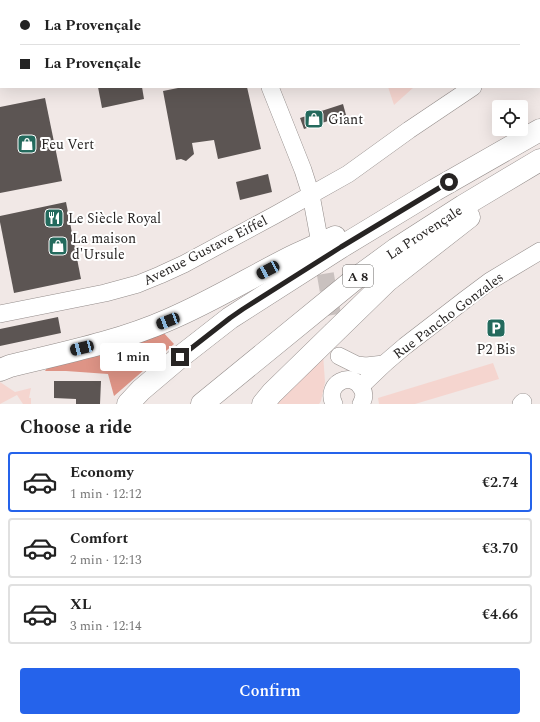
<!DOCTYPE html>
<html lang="en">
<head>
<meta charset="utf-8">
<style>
	body { margin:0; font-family:Spectral,serif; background:#f6f6f6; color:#222; height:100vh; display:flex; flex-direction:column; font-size:15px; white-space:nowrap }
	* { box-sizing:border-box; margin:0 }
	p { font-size:13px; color:#767676 }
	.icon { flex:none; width:22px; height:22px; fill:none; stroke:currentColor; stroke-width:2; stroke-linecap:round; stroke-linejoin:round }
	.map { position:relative; height:404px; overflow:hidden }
	.drawer { display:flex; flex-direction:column; background:#fff; flex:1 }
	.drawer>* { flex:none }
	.hud { position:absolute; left:0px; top:0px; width:540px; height:88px; box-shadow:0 4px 16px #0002; display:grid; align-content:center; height:88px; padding:0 20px; background:#fff }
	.tools { position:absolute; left:492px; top:100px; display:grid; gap:8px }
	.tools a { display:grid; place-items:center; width:36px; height:36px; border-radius:4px; background:#fff; box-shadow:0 4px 16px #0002; font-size:20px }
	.end { position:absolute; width:18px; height:18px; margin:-9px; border:5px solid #272423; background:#fff; box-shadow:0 0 0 2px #fff }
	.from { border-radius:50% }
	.bubble { position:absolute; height:28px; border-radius:4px; background:#fff; box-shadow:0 4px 16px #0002; font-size:13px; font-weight:600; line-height:28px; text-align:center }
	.car { position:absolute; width:12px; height:24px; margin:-12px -6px; border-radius:5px; box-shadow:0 0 3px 1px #0007; background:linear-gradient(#222 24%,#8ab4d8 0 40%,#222 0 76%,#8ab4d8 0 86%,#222 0) }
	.hud b { display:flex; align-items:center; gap:14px; height:38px; font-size:15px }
	.hud b+b { border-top:1px solid #e0e0e0 }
	.hud i { width:10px; height:10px; background:#222 }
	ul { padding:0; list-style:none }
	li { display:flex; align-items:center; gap:12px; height:60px; margin:0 8px 6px; padding:0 12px; border:2px solid #e0e0e0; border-radius:4px }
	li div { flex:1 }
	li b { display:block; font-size:15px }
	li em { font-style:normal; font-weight:600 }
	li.selected { border-color:#2563eb }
	li>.icon { width:36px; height:36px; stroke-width:1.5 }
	h2 { padding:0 20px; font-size:18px; line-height:48px }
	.cta { display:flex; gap:8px; margin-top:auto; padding:8px 20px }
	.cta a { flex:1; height:46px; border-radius:4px; background:#2563eb; color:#fff; font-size:16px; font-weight:600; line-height:46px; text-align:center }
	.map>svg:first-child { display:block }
	.green { fill:#f5d5cf }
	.forest { fill:#de9486 }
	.building { fill:#5c5553 }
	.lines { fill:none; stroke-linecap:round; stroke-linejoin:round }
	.minor-tunnel { stroke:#c9c1bf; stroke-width:17; stroke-dasharray:17 8; stroke-linecap:butt }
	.minor-casing { stroke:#938c8a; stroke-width:18 }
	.highway-casing { stroke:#938c8a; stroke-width:23 }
	.minor { stroke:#fff; stroke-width:17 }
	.highway { stroke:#fff; stroke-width:22 }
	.route { stroke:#272423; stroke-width:5 }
	.labels { text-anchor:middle; stroke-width:4; stroke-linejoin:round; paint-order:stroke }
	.shield { fill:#fff; stroke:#686665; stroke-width:1 }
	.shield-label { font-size:13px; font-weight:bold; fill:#272423 }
	.poi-label { font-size:14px; fill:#272423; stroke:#fff; text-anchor:start }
	.street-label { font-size:14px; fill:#272423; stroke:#fff }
</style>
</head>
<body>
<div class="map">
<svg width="540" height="404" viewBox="0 0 540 404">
	<rect width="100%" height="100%" fill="#f1e8e6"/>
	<g class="green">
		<path d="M388 87H414L394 105Z"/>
		<path d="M323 354 325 382 321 401 319 404H271Z"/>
		<path d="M493 363 499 379 415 404H379L378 398Z"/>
		<path d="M0 382 15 392 31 388 29 398H31V404H23L17 395 0 404Z"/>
	</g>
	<path class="forest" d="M161 330 174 344 114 396 108 374 66 371H45L51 362Z"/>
	<g class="building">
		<path d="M98 87H142L144 99 102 108Z"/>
		<path d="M183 87H247L261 149 218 159 214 140 192 143 194 154 186 161 181 159 176 160 163 91Z"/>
		<path d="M45 98 62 181 0 193V107Z"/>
		<path d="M343 104 346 115 304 129 300 118Z"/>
		<path d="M268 174 272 192 240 200 236 182Z"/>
		<path d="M66 202 81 279 14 293 0 222V216Z"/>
		<path d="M58 317 61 333 0 346V329Z"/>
		<path d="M54 381H101L100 404H76V399L54 398Z"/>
	</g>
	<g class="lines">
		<path class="minor-tunnel" d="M321 249 337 341"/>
		<g class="minor-casing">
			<g id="minor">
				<path d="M235 0 236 1"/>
				<path d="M539 48H540"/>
				<path d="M270 87 303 170 311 195 319 238"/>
				<path d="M0 314 105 293 138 284 160 275 184 264 275 215 348 174 409 130 473 87"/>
				<path d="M339 356 357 365 366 366 384 364"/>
				<path d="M361 386 384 364 405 346 466 299 490 281 540 251"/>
				<path d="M334 404C324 384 352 369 362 389 365 394 364 399 361 404"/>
				<path d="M521 404 523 402"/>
			</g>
		</g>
		<g class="highway-casing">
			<g id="highway">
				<path d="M0 370 10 366C63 353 118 342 168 320 211 302 251 277 293 256 307 250 321 243 335 237"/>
				<path d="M128 404 141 390 180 357 230 318 341 247 435 190 540 130"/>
				<path d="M202 404 355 279 396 249 463 206 540 160"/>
				<path d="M263 404 272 393 387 281 469 217"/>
			</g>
		</g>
		<use href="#minor" class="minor"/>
		<use href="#highway" class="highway"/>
	</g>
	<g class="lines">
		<path class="route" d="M180 357 230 318 243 309 341 247 449 182"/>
	</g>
	<defs>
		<g id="shop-square" transform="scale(1)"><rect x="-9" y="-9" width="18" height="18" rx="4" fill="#246a5d" stroke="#fff"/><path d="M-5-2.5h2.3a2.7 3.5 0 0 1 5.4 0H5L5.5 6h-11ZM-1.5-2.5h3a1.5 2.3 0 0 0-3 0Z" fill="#fff"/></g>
		<g id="restaurant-square" transform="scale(1)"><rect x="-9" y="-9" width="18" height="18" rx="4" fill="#246a5d" stroke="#fff"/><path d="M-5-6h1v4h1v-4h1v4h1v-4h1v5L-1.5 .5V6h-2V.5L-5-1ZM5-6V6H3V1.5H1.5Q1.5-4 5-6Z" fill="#fff"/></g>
		<g id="parking-square" transform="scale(1)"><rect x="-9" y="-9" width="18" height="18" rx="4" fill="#246a5d" stroke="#fff"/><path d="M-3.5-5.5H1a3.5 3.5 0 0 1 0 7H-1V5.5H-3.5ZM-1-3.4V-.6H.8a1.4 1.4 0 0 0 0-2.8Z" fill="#fff"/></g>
	</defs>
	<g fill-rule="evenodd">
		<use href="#shop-square" x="314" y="119"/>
		<use href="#shop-square" x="27" y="144"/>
		<use href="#restaurant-square" x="54" y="218"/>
		<use href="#shop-square" x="58" y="246"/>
		<use href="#parking-square" x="496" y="328"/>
	</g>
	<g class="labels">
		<rect class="shield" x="343" y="265" width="30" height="22" rx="3"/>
		<g class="shield-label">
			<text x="358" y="281">A 8</text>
		</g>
		<g class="poi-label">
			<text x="328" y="124">Giant</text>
			<text x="41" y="149">Feu Vert</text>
			<text x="68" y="223">Le Siècle Royal</text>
			<text x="72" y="243">La maison<tspan x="72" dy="16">d'Ursule</tspan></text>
			<text x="496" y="354" text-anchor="middle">P2 Bis</text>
		</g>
		<g class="street-label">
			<text transform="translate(424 232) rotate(-33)" y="5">La Provençale</text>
			<text transform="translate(205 250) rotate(-27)" y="5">Avenue Gustave Eiffel</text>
			<text transform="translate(448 315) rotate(-37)" y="5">Rue Pancho Gonzales</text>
		</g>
	</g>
</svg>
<div class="tools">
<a><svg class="icon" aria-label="locate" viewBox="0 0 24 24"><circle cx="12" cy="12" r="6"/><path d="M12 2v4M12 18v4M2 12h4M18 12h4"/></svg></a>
</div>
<i class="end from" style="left:449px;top:182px"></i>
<i class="end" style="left:180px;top:357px"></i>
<div class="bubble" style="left:100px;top:343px;width:66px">1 min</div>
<i class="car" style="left:268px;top:270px;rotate:242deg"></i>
<i class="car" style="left:168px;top:321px;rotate:249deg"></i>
<i class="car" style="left:82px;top:348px;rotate:256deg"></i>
<div class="hud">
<b><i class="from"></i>La Provençale</b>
<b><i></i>La Provençale</b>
</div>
</div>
<section class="drawer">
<h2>Choose a ride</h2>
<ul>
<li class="selected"><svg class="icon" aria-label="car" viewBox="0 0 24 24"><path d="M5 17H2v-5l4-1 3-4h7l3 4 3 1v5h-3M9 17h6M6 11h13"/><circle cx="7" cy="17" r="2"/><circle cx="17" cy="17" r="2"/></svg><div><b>Economy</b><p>1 min · 12:12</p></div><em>€2.74</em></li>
<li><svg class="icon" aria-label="car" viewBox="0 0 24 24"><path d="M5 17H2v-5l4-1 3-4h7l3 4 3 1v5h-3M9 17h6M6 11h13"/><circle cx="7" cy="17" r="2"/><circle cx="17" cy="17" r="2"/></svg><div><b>Comfort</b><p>2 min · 12:13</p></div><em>€3.70</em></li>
<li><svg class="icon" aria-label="car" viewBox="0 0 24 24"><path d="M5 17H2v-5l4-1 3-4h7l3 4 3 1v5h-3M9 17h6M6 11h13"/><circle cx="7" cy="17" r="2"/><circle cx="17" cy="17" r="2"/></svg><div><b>XL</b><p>3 min · 12:14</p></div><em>€4.66</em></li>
</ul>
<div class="cta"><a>Confirm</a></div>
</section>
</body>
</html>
